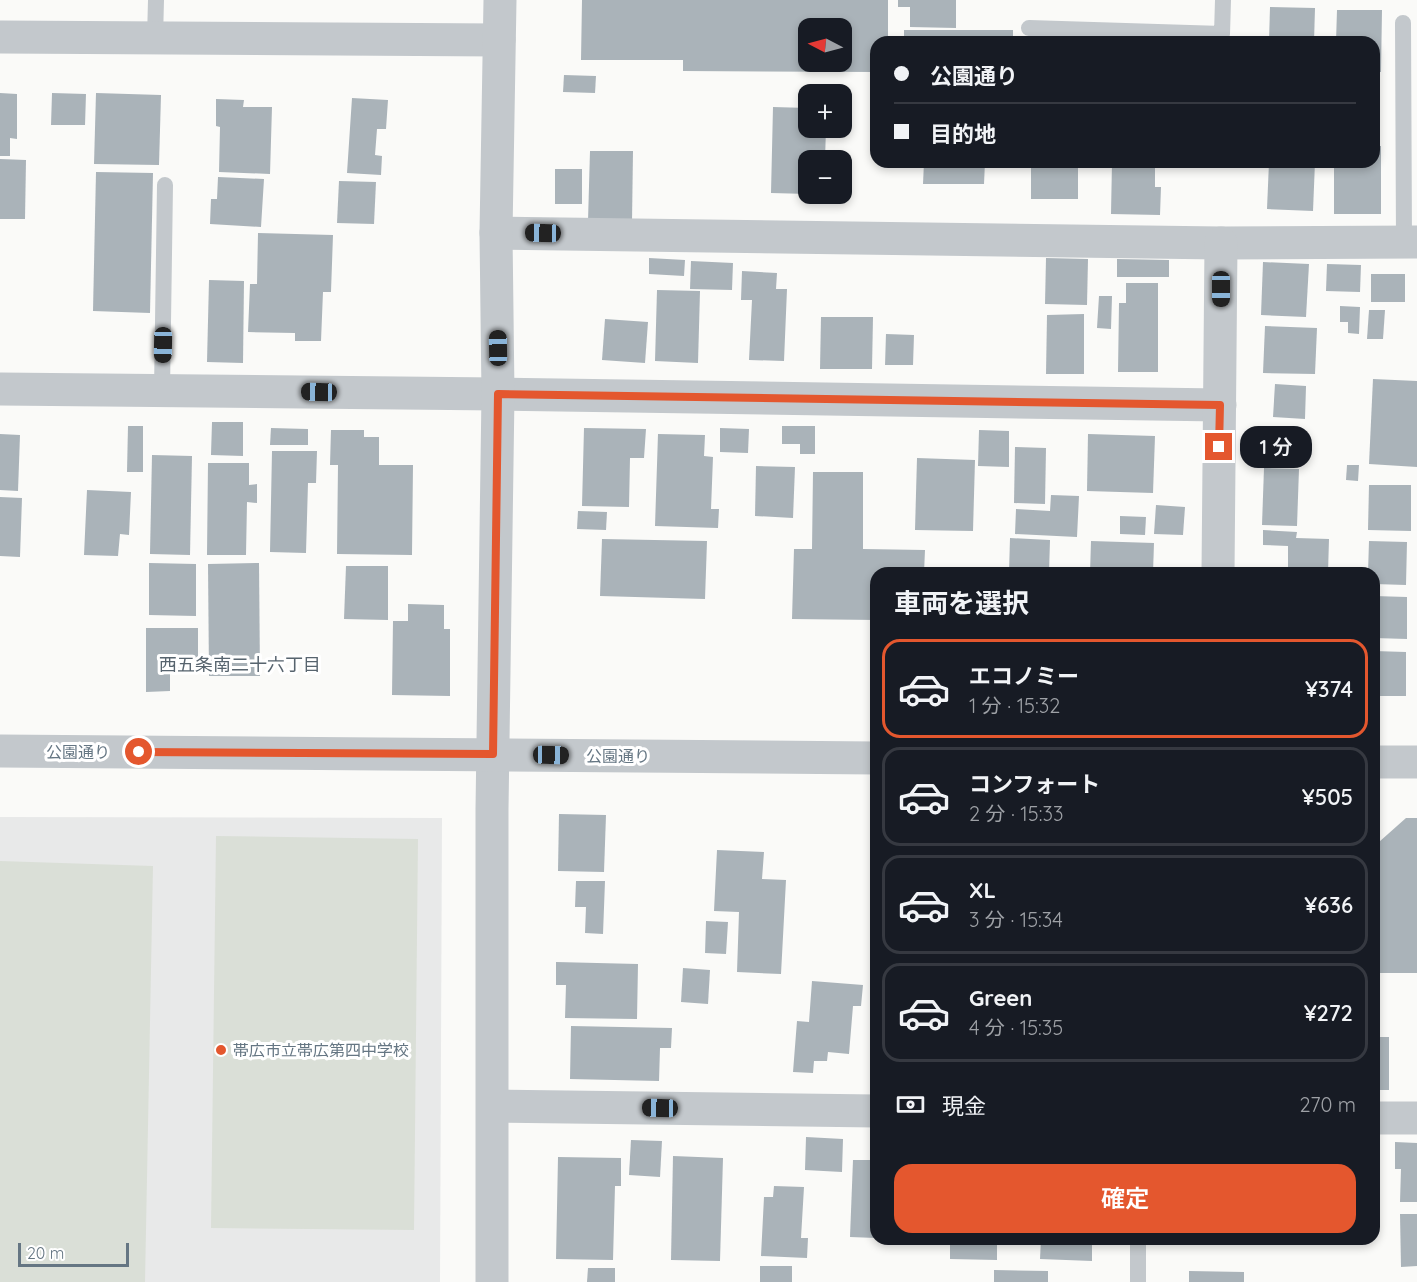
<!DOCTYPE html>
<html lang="ja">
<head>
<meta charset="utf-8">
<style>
	body { margin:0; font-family:Quicksand,"Noto Sans JP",sans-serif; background:#242831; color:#f1f3f6; height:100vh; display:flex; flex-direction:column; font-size:22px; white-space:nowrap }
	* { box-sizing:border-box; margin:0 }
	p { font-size:20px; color:#9ea1a6 }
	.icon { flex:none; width:33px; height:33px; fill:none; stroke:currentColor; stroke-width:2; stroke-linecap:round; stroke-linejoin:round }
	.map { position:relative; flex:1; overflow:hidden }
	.side { position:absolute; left:870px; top:567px; width:510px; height:678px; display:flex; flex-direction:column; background:#171b24; border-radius:18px; box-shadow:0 3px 9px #0003 }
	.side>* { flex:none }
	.guide { position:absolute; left:870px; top:36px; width:510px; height:132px; border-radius:18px; box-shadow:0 3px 9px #0003; display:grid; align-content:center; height:132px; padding:0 24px; background:#171b24 }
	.needle { width:39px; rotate:276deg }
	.controls { position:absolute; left:798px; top:18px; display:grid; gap:12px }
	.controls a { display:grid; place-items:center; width:54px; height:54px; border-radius:12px; background:#171b24; box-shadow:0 3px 9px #0003; font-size:30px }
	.scale { position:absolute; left:18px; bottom:15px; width:111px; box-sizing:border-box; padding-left:6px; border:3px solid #657683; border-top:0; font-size:16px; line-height:21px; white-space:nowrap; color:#657683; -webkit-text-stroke:4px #fff; paint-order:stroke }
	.end { position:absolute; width:27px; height:27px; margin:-14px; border:8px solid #e4572e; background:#fff; box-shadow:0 0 0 3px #fff }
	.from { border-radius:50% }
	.bubble { position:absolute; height:42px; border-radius:18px; background:#171b24; box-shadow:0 3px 9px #0003; font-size:20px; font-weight:600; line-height:42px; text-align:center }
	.car { position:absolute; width:18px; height:36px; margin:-18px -9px; border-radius:8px; box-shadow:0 0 4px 2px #0007; background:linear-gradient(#222 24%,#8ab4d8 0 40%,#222 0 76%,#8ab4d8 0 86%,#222 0) }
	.guide b { display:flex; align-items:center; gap:21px; height:57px; font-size:22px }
	.guide b+b { border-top:2px solid #363941 }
	.guide i { width:15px; height:15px; background:#f1f3f6 }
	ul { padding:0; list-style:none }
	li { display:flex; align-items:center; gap:18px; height:99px; margin:0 12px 9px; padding:0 12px; border:3px solid #363941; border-radius:18px }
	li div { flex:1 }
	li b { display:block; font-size:22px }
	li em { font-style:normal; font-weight:600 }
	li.current { border-color:#e4572e }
	li>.icon { width:54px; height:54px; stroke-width:1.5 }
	h2 { padding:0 24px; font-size:27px; line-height:72px }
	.pay { display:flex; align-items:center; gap:15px; height:66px; padding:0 24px; font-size:22px }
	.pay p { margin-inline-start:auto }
	.action { display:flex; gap:12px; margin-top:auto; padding:12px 24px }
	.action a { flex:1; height:69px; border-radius:18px; background:#e4572e; color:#fff; font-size:24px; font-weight:600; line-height:69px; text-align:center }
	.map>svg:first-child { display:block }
	.built { fill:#e8e9e9 }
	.green { fill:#dadfd7 }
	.building { fill:#aab3b9; fill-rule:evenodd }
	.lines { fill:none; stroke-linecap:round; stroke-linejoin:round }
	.service { stroke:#c3c8cc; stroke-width:16 }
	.minor { stroke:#c3c8cc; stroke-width:33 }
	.tertiary { stroke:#c3c8cc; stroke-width:33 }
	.route { stroke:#e4572e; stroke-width:8 }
	.poi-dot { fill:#e4572e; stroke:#fff; stroke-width:2 }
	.labels { text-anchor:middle; stroke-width:6; stroke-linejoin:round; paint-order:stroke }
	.street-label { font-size:16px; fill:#657683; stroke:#fff }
	.poi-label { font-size:16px; fill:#657683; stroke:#fff; text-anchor:start }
	.neighbourhood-label { font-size:18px; fill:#57646e; stroke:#fff }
</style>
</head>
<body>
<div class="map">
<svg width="1417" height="1282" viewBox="0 0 1417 1282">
	<rect width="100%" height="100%" fill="#fafaf8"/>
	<path class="built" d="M0 817 442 818 440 1282H0Z"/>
	<g class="green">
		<path d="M216 836 418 839 414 1230 211 1228Z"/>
		<path d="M0 861 153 866 145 1282H0Z"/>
	</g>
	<g class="building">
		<path d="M582 0H888V42H876V72L683 71V60H581ZM808 28H842V62H808Z"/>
		<path d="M898 0H956V28L910 27V7H898Z"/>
		<path d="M1270 7 1315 8 1314 42H1269Z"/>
		<path d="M1337 10H1382L1381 72H1374V42H1336Z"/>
		<rect x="904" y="30" width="109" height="12"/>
		<path d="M564 75 596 76 595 93 563 92Z"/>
		<path d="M0 93 17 94V139L10 138V156H0Z"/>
		<path d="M52 93 86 94 85 125H51Z"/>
		<path d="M96 93 161 95 159 165 94 164Z"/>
		<path d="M352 98 388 100 386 129H377L375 155 382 156 381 175 347 173Z"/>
		<path d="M216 99 244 100 243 107H272L270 174 219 172 220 127 216 126Z"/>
		<path d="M773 107 808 108V128H826L825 160H808V194L771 193Z"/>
		<path d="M1374 146H1381V214H1334V162H1374Z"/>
		<path d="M590 151H633L632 222 588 221Z"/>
		<path d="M0 159 26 160 25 219H0Z"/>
		<path d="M924 162H985L984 184H923Z"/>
		<rect x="1031" y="162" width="47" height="37"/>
		<path d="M1112 162H1155V187H1161L1160 215 1111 214Z"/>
		<path d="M1269 162H1315L1313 211 1267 209Z"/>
		<rect x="555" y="169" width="27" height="35"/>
		<path d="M96 172 153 173 150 313 93 311Z"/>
		<path d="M218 177 264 179 261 227 210 224 211 199H217Z"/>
		<path d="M339 181 376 182 374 224 337 223Z"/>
		<path d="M258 233 333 235 331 292H323L321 341H295V333L248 332 250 284H257Z"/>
		<path d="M649 258 685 260 684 276 649 274Z"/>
		<path d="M1046 258 1088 259 1087 305 1045 304Z"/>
		<path d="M1117 259 1169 260V277H1117Z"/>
		<path d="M691 261 733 263 732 290 690 289Z"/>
		<path d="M1263 262 1309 264 1306 317 1261 315Z"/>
		<path d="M1327 264 1361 265 1360 292 1326 291Z"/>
		<path d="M742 271 777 273 776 289H787L784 361 749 360 752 300H741Z"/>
		<rect x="1371" y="274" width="34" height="28"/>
		<path d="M209 280 244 281 243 363 207 362Z"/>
		<path d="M1126 283H1158V372H1118L1119 303H1126Z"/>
		<path d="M657 290 700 291 698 363 655 361Z"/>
		<path d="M1099 296H1112L1111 329 1097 328Z"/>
		<path d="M1340 306 1360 307 1359 334 1348 333V322H1340Z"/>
		<path d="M1369 310H1385L1383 339H1367Z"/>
		<path d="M1084 314V374H1046L1047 315Z"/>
		<path d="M821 317H873L872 369H820Z"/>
		<path d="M605 319 648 322 645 363 602 360Z"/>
		<path d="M1265 326 1317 328 1315 374 1263 373Z"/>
		<path d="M886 334 914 335 913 365H885Z"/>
		<path d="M1373 379 1417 381V467L1369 464Z"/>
		<path d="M1275 384 1306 386 1305 419 1273 417Z"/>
		<path d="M212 422H243V456L211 455Z"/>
		<path d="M128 426H143V472H127Z"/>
		<path d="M782 426H815V454H800V444H782Z"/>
		<path d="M271 428 308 429V445H270Z"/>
		<path d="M584 428 646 429 644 458H630L629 507 582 506Z"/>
		<path d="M720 428 749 429 748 453 720 452Z"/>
		<path d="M331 430H364V437H379V465H413L412 555 337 554 338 465H330Z"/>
		<path d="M979 430 1009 431V467L978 466Z"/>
		<path d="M0 434 20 435 18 491 0 490Z"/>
		<path d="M658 434 705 435 704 456 713 457 711 509H719L718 528 655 526Z"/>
		<path d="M1088 434 1155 436 1153 493 1087 491Z"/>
		<path d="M1015 447 1046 448 1045 504 1014 503Z"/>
		<path d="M272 451H317L316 483H308L306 553 270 552Z"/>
		<path d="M152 455 192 456 190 555 150 554Z"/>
		<path d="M917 458 975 460 973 531 915 530Z"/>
		<path d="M208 463H249V485L257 484V503L247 502 246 555H207Z"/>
		<path d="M1347 465H1359L1358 481 1346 480Z"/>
		<path d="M756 466 795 467 793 518 755 516Z"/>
		<path d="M1264 468 1299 469 1297 526 1262 525Z"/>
		<path d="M813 472H863V549L925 550 924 573H876V620L792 619 794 549H812Z"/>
		<path d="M1369 485H1411V531L1368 530Z"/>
		<path d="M87 490 131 492 129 535 120 534 118 556 84 555Z"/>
		<path d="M1051 495 1079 496 1077 537 1015 534 1016 509 1050 511Z"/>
		<path d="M0 497 22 498 20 557 0 556Z"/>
		<path d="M1156 505 1185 507 1183 535 1154 534Z"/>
		<path d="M578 511 607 512 606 530 577 529Z"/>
		<path d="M1120 516 1146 517 1145 535 1120 534Z"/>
		<path d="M1263 530 1297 532 1296 538 1329 539 1328 573H1288V546L1263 545Z"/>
		<path d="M1010 538 1050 540 1049 573H1009Z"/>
		<path d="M602 539 707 541 705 599 600 596Z"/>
		<path d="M1091 541 1154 543 1153 573H1090Z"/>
		<path d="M1369 541 1407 542 1406 585 1374 584V573H1368Z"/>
		<path d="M149 563 196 564V616L149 615Z"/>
		<path d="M259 563 260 676H209L208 564Z"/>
		<path d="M346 566H388V620L344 619Z"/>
		<path d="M1374 596 1407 597V639L1374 638Z"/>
		<path d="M408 604 444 605V629H450V696L392 695 393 621H408Z"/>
		<path d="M146 628H198V668H170V691L146 692Z"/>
		<path d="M1374 651 1406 652V696H1374Z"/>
		<path d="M559 814 606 815 604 872 558 871Z"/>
		<path d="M1406 818H1417V973H1377L1379 842Z"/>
		<path d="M717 850 764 852 762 879 786 880 781 974 737 972 739 912 714 911Z"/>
		<path d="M576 881H605L603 934 585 933 586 907H575Z"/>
		<path d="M706 921 728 922 726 954 705 953Z"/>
		<path d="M556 962 638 964 637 1019 565 1018 566 985H556Z"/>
		<path d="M683 968 710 970 708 1004 681 1002Z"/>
		<path d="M812 981 863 985 861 1006H853L849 1054 828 1052 827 1061H814L813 1073 793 1072 797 1021 809 1022Z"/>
		<path d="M1374 1022H1377L1376 1037H1389V1090H1374Z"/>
		<path d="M571 1026 672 1028 671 1048H660L659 1081 570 1079Z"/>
		<path d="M806 1137 843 1139 842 1172 805 1170Z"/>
		<path d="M631 1140 662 1141 660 1177 629 1175Z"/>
		<path d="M1395 1142 1417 1143V1202H1400L1401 1169H1395Z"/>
		<path d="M673 1156 723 1158 720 1261 671 1260Z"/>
		<path d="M558 1157 621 1158V1186H615L613 1260 556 1259Z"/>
		<path d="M853 1160H876V1238L850 1237Z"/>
		<path d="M774 1186 804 1187 801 1238H808L807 1258 761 1256 764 1197H773Z"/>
		<path d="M1400 1214H1417V1266L1401 1267Z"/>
		<path d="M950 1239H997V1260L950 1259Z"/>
		<path d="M1041 1239H1092V1261L1040 1259Z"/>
		<rect x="1313" y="1239" width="50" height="6"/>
		<rect x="760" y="1266" width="32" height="16"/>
		<path d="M588 1268H615V1282H587Z"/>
		<path d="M994 1270 1048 1271V1282H994Z"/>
		<path d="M1189 1271 1244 1272V1282H1189Z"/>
	</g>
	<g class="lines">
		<g class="service">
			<path d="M1403 23 1404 242"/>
			<path d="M1029 28 1222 34 1223 0"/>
			<path d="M155 38 156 0"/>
			<path d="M162 391 165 185"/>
			<path d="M1138 1282V1239"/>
		</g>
		<g class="minor">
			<path d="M0 37 499 40"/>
			<path d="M496 233 1221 243 1417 242"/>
			<path d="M0 389 498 394 1220 405"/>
			<path d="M1218 573 1221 243"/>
			<path d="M493 1106 876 1111"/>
			<path d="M1374 1118H1417"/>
			<path d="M492 1282V810L498 394 496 233 500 0"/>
		</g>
		<g class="tertiary">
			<path d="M0 751 876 758"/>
			<path d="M1374 762H1417"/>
		</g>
	</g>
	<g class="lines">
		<path class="route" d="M139 752 493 754 498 394 1220 405 1219 447"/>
	</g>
	<circle class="poi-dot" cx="221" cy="1050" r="6"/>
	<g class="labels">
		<g class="street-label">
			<text x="78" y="758">公園通り</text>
			<text x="618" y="762">公園通り</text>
		</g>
		<g class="poi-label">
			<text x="233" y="1056">帯広市立帯広第四中学校</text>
		</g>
		<g class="neighbourhood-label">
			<text x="240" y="671">西五条南二十六丁目</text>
		</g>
	</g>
</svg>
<div class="controls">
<a><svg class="needle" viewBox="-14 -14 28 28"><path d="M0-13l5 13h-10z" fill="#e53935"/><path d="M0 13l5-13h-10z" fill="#9ea1a6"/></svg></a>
<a>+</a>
<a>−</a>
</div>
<div class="scale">20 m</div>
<i class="end from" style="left:139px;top:752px"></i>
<i class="end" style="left:1219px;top:447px"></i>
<div class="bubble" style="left:1240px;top:426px;width:72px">1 分</div>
<i class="car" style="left:543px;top:233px;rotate:271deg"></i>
<i class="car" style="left:1221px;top:289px;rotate:180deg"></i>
<i class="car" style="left:163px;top:345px;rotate:181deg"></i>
<i class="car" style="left:498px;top:348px;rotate:359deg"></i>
<i class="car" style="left:319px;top:392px;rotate:271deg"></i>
<i class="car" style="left:551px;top:755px;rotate:91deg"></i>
<i class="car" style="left:660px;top:1108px;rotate:271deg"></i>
<div class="guide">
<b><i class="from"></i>公園通り</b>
<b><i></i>目的地</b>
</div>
<section class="side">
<h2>車両を選択</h2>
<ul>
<li class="current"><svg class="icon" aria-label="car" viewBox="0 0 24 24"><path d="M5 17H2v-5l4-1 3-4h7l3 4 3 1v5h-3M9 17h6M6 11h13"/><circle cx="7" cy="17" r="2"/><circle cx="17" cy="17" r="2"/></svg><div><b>エコノミー</b><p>1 分 · 15:32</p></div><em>¥374</em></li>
<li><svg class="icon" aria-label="car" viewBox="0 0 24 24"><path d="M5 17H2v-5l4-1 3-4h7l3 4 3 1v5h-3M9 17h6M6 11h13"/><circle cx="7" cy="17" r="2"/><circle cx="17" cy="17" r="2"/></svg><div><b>コンフォート</b><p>2 分 · 15:33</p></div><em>¥505</em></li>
<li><svg class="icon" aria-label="car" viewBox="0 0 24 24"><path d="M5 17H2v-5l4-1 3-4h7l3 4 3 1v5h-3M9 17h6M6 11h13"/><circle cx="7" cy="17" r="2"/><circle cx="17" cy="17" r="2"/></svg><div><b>XL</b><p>3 分 · 15:34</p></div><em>¥636</em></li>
<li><svg class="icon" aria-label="car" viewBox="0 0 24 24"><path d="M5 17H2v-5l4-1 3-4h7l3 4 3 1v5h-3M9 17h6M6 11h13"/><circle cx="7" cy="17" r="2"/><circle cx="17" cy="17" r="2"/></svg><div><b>Green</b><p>4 分 · 15:35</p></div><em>¥272</em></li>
</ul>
<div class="pay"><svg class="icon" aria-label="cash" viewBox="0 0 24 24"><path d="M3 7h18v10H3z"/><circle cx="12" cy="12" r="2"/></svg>現金<p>270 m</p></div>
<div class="action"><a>確定</a></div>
</section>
</div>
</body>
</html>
